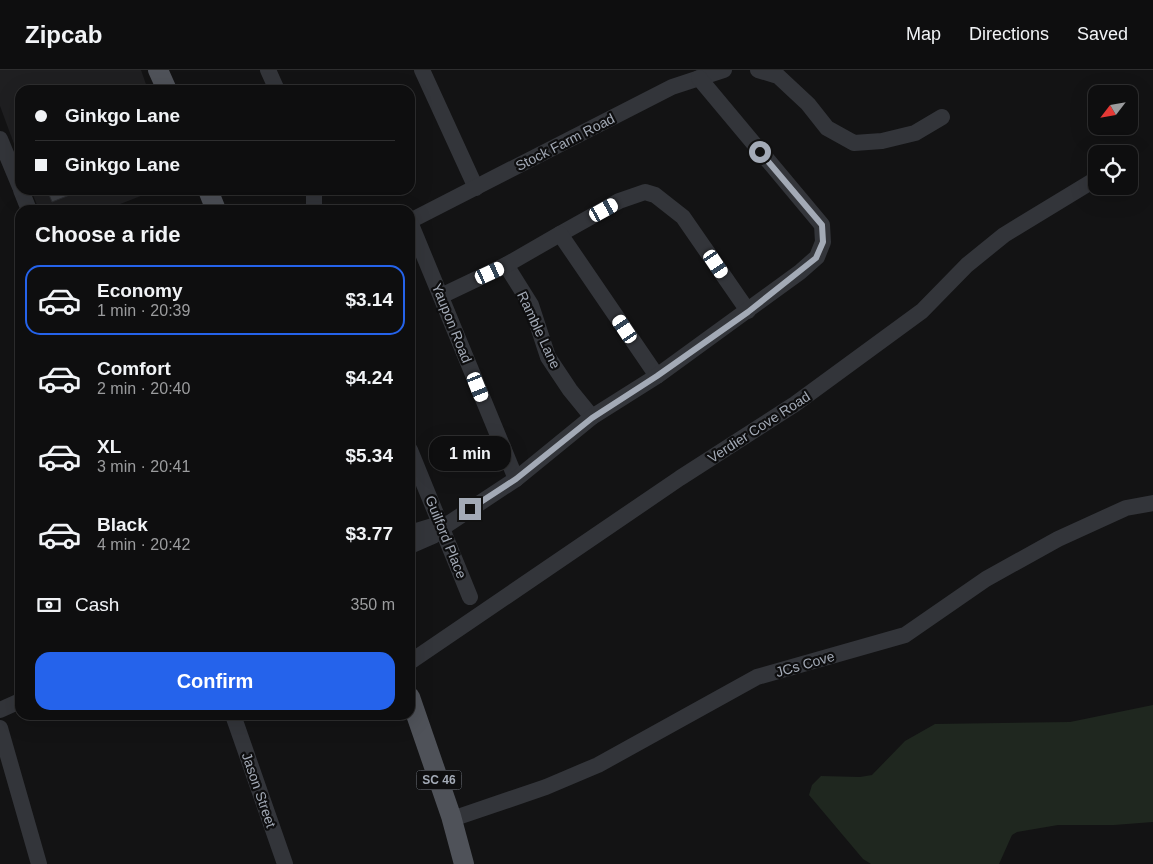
<!DOCTYPE html>
<html lang="en">
<head>
<meta charset="utf-8">
<style>
	body { margin:0; font-family:Helvetica,sans-serif; background:#171718; color:#f1f3f6; height:100vh; display:flex; flex-direction:column; font-size:19px; white-space:nowrap }
	* { box-sizing:border-box; margin:0 }
	p { font-size:16px; color:#9b9c9e }
	.icon { flex:none; width:28px; height:28px; fill:none; stroke:currentColor; stroke-width:2; stroke-linecap:round; stroke-linejoin:round }
	.map { position:relative; flex:1; overflow:hidden }
	.side { position:absolute; left:15px; top:135px; width:400px; height:515px; display:flex; flex-direction:column; background:#0e0e0f; border-radius:15px; box-shadow:0 5px 20px #0002,0 0 0 1px #2e2e2f }
	.side>* { flex:none }
	.guide { position:absolute; left:15px; top:15px; width:400px; height:110px; border-radius:15px; box-shadow:0 5px 20px #0002,0 0 0 1px #2e2e2f; display:grid; align-content:center; height:110px; padding:0 20px; background:#0e0e0f }
	.needle { width:32px; rotate:239deg }
	.controls { position:absolute; left:1088px; top:15px; display:grid; gap:10px }
	.controls a { display:grid; place-items:center; width:50px; height:50px; border-radius:10px; background:#0e0e0f; box-shadow:0 5px 20px #0002,0 0 0 1px #2e2e2f; font-size:25px }
	.end { position:absolute; width:22px; height:22px; margin:-11px; border:6px solid #a3aab6; background:#111; box-shadow:0 0 0 2px #111 }
	.from { border-radius:50% }
	.bubble { position:absolute; height:35px; border-radius:15px; background:#0e0e0f; box-shadow:0 5px 20px #0002,0 0 0 1px #2e2e2f; font-size:16px; font-weight:600; line-height:35px; text-align:center }
	.car { position:absolute; width:15px; height:30px; margin:-15px -8px; border-radius:6px; box-shadow:0 0 4px 1px #0007; background:linear-gradient(#fff 24%,#345 0 40%,#fff 0 76%,#345 0 86%,#fff 0) }
	.guide b { display:flex; align-items:center; gap:18px; height:48px; font-size:19px }
	.guide b+b { border-top:1px solid #2e2e2f }
	.guide i { width:12px; height:12px; background:#f1f3f6 }
	ul { padding:0; list-style:none }
	li { display:flex; align-items:center; gap:15px; height:70px; margin:0 10px 8px; padding:0 10px; border:2px solid transparent; border-radius:15px }
	li div { flex:1 }
	li b { display:block; font-size:19px }
	li em { font-style:normal; font-weight:600 }
	li.current { border-color:#2563eb }
	li>.icon { width:45px; height:45px; stroke-width:1.5 }
	h2 { padding:0 20px; font-size:22px; line-height:60px }
	.pay { display:flex; align-items:center; gap:12px; height:55px; padding:0 20px; font-size:19px }
	.pay p { margin-inline-start:auto }
	.primary-button { display:flex; gap:10px; margin-top:auto; padding:10px 20px }
	.primary-button a { flex:1; height:58px; border-radius:15px; background:#2563eb; color:#fff; font-size:20px; font-weight:600; line-height:58px; text-align:center }
	header { display:flex; align-items:center; gap:30px; box-sizing:border-box; height:70px; padding:0 25px; background:#0e0e0f; border-bottom:1px solid #2e2e2f }
	header strong { font-size:24px }
	nav { display:flex; gap:28px; margin-inline-start:auto; font-size:18px }
	.map>svg:first-child { display:block }
	.built { fill:#1f1f21 }
	.green { fill:#1f271f }
	.building { fill:#3e4045; stroke:#2c2d31 }
	.lines { fill:none; stroke-linecap:round; stroke-linejoin:round }
	.minor { stroke:#33353a; stroke-width:16 }
	.major { stroke:#4f5259; stroke-width:20 }
	.route { stroke:#a3aab6; stroke-width:6 }
	.labels { text-anchor:middle; stroke-width:4.5; stroke-linejoin:round; paint-order:stroke }
	.shield { fill:#0e0e0f; stroke:#767b84; stroke-width:1 }
	.shield-label { font-size:12px; font-weight:bold; fill:#a3aab6 }
	.street-label { font-size:14px; fill:#a3aab6; stroke:#0e0e0f }
</style>
</head>
<body>
<header>
<strong>Zipcab</strong>
<nav><a>Map</a><a>Directions</a><a>Saved</a></nav>
</header>
<div class="map">
<svg width="1153" height="794" viewBox="0 0 1153 794">
	<rect width="100%" height="100%" fill="#131314"/>
	<g class="built">
		<path d="M0 0H141L148 20H20V90L0 36Z"/>
		<path d="M31 120H156L105 140H39Z"/>
	</g>
	<path class="green" d="M1153 635V752L1114 755H1058L1017 762 1012 765 999 794H871L863 789 809 725 812 715 821 706 860 707 872 705 905 671 935 654 1070 652Z"/>
	<path class="building" d="M47 120H82L52 132Z"/>
	<g class="lines">
		<g class="minor">
			<path d="M268 0 277 20"/>
			<path d="M422 0 476 118"/>
			<path d="M758 0 778 6 808 34 827 58 854 73 882 71 915 63 942 47"/>
			<path d="M0 69 20 117"/>
			<path d="M21 120 29 140"/>
			<path d="M314 120V140"/>
			<path d="M410 151 672 17 724 0"/>
			<path d="M410 152 516 409"/>
			<path d="M560 164 619 131 645 122 655 125 683 147 748 241"/>
			<path d="M506 195 531 235 548 287 570 320 592 347"/>
			<path d="M441 226 506 195 560 164 657 306"/>
			<path d="M410 380 470 527"/>
			<path d="M442 458 516 409 592 347 657 306 800 202 817 187 823 172 822 155 699 8"/>
			<path d="M410 463 433 456 442 458 433 466 410 476"/>
			<path d="M410 592 680 408 795 334 922 241 967 195 1004 165 1096 109"/>
			<path d="M0 640 20 631"/>
			<path d="M233 645 285 794"/>
			<path d="M0 658 39 794"/>
			<path d="M452 749 546 717 598 695 757 607 905 565 986 509 1058 469 1126 438 1153 433"/>
		</g>
		<g class="major">
			<path d="M158 0 167 20"/>
			<path d="M208 120 216 140"/>
			<path d="M410 627 451 746 464 794"/>
		</g>
	</g>
	<g class="lines">
		<path class="route" d="M470 439 516 409 592 348 657 306 748 242 816 188 823 172 822 155 760 82"/>
	</g>
	<g class="labels">
		<rect class="shield" x="416.5" y="700.5" width="45" height="19" rx="4"/>
		<g class="shield-label">
			<text x="439" y="714">SC 46</text>
		</g>
		<g class="street-label">
			<text transform="translate(565 72) rotate(-27)" y="5">Stock Farm Road</text>
			<text transform="translate(452 253) rotate(68)" y="5">Yaupon Road</text>
			<text transform="translate(539 260) rotate(65)" y="5">Ramble Lane</text>
			<text transform="translate(759 357) rotate(-33)" y="5">Verdier Cove Road</text>
			<text transform="translate(446 467) rotate(68)" y="5">Guilford Place</text>
			<text transform="translate(805 594) rotate(-16)" y="5">JCs Cove</text>
			<text transform="translate(259 720) rotate(71)" y="5">Jason Street</text>
		</g>
	</g>
</svg>
<div class="controls">
<a><svg class="needle" viewBox="-14 -14 28 28"><path d="M0-13l5 13h-10z" fill="#e53935"/><path d="M0 13l5-13h-10z" fill="#9b9c9e"/></svg></a>
<a><svg class="icon" aria-label="locate" viewBox="0 0 24 24"><circle cx="12" cy="12" r="6"/><path d="M12 2v4M12 18v4M2 12h4M18 12h4"/></svg></a>
</div>
<i class="end from" style="left:760px;top:82px"></i>
<i class="end" style="left:470px;top:439px"></i>
<div class="bubble" style="left:429px;top:366px;width:82px">1 min</div>
<i class="car" style="left:604px;top:140px;rotate:61deg"></i>
<i class="car" style="left:716px;top:194px;rotate:146deg"></i>
<i class="car" style="left:490px;top:203px;rotate:65deg"></i>
<i class="car" style="left:625px;top:259px;rotate:326deg"></i>
<i class="car" style="left:478px;top:317px;rotate:158deg"></i>
<div class="guide">
<b><i class="from"></i>Ginkgo Lane</b>
<b><i></i>Ginkgo Lane</b>
</div>
<section class="side">
<h2>Choose a ride</h2>
<ul>
<li class="current"><svg class="icon" aria-label="car" viewBox="0 0 24 24"><path d="M5 17H2v-5l4-1 3-4h7l3 4 3 1v5h-3M9 17h6M6 11h13"/><circle cx="7" cy="17" r="2"/><circle cx="17" cy="17" r="2"/></svg><div><b>Economy</b><p>1 min · 20:39</p></div><em>$3.14</em></li>
<li><svg class="icon" aria-label="car" viewBox="0 0 24 24"><path d="M5 17H2v-5l4-1 3-4h7l3 4 3 1v5h-3M9 17h6M6 11h13"/><circle cx="7" cy="17" r="2"/><circle cx="17" cy="17" r="2"/></svg><div><b>Comfort</b><p>2 min · 20:40</p></div><em>$4.24</em></li>
<li><svg class="icon" aria-label="car" viewBox="0 0 24 24"><path d="M5 17H2v-5l4-1 3-4h7l3 4 3 1v5h-3M9 17h6M6 11h13"/><circle cx="7" cy="17" r="2"/><circle cx="17" cy="17" r="2"/></svg><div><b>XL</b><p>3 min · 20:41</p></div><em>$5.34</em></li>
<li><svg class="icon" aria-label="car" viewBox="0 0 24 24"><path d="M5 17H2v-5l4-1 3-4h7l3 4 3 1v5h-3M9 17h6M6 11h13"/><circle cx="7" cy="17" r="2"/><circle cx="17" cy="17" r="2"/></svg><div><b>Black</b><p>4 min · 20:42</p></div><em>$3.77</em></li>
</ul>
<div class="pay"><svg class="icon" aria-label="cash" viewBox="0 0 24 24"><path d="M3 7h18v10H3z"/><circle cx="12" cy="12" r="2"/></svg>Cash<p>350 m</p></div>
<div class="primary-button"><a>Confirm</a></div>
</section>
</div>
</body>
</html>
